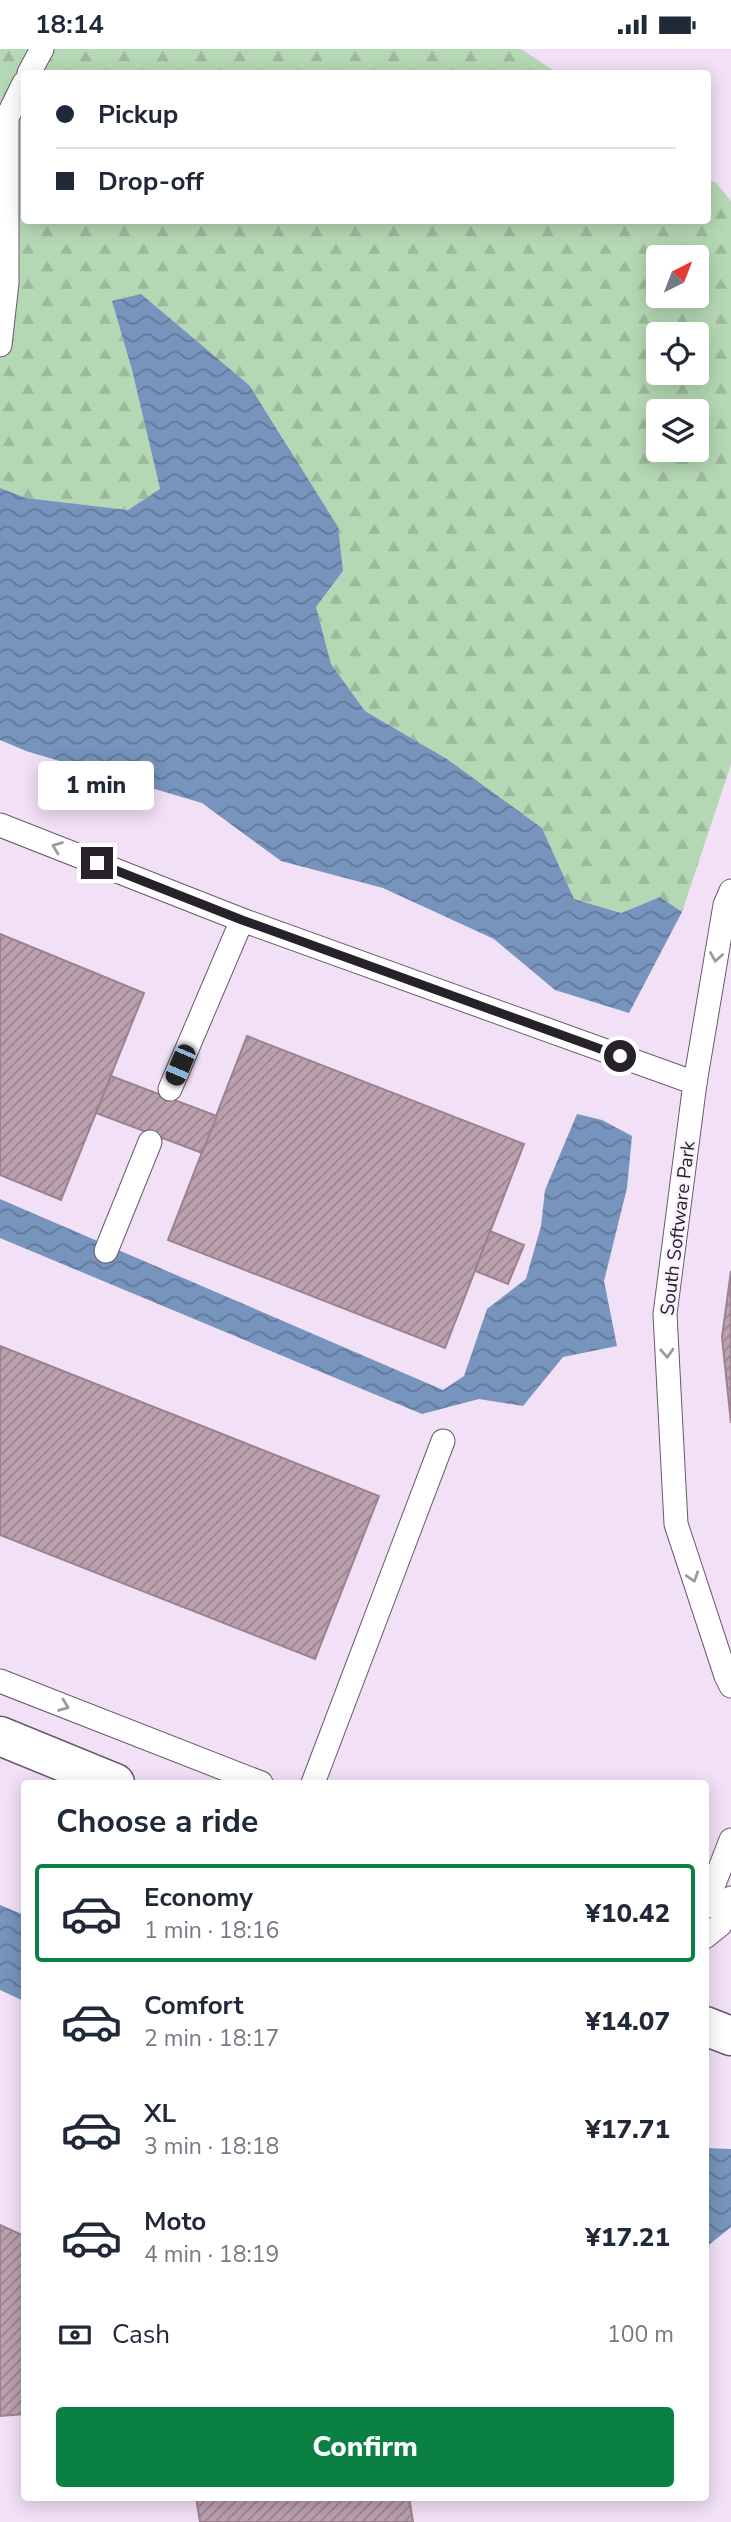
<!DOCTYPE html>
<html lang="en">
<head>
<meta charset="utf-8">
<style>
	body { margin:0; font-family:"Nunito Sans",sans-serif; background:#f6f6f7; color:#1f2937; height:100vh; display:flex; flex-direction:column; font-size:26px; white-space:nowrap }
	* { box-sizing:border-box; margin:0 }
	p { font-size:23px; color:#747a83 }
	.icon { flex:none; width:38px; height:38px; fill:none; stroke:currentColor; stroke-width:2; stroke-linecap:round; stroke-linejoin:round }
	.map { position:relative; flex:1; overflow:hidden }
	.sheet { position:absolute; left:21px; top:1731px; width:688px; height:721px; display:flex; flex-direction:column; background:#fff; border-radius:7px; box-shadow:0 4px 18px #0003 }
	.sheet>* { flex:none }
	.banner { position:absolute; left:21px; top:21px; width:690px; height:154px; border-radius:7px; box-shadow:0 4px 18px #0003; display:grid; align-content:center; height:154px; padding:0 35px; background:#fff }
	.needle { width:46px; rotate:42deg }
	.controls { position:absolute; left:646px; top:196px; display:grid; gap:14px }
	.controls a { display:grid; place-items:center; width:63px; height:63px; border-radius:7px; background:#fff; box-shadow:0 4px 18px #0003; font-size:35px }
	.end { position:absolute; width:32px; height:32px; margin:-16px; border:9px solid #272129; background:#fff; box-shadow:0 0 0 4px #fff }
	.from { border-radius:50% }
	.bubble { position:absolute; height:49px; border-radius:7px; background:#fff; box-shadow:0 4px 18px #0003; font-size:23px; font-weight:800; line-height:49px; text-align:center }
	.car { position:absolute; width:21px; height:42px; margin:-21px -10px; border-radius:9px; box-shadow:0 0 5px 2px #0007; background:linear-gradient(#222 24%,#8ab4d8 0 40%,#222 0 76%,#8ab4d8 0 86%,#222 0) }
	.banner b { display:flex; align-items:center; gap:24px; height:66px; font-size:26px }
	.banner b+b { border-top:2px solid #e0e1e3 }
	.banner i { width:18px; height:18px; background:#1f2937 }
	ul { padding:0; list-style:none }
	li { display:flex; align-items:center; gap:21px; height:98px; margin:0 14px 10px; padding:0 21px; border:4px solid transparent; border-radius:7px }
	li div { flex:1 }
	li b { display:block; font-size:26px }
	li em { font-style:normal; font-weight:800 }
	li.current { border-color:#0b8043 }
	li>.icon { width:63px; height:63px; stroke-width:1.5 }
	h2 { padding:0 35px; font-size:32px; line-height:84px }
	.pay { display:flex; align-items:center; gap:18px; height:77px; padding:0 35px; font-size:26px }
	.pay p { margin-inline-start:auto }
	.action { display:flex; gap:14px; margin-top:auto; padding:14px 35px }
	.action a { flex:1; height:80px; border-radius:7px; background:#0b8043; color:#fff; font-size:28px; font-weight:800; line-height:80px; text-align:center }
	.status { display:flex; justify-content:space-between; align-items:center; height:49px; padding:0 35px; background:#fff; direction:ltr }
	.status svg { height:19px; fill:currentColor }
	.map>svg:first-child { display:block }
	.forest { fill:url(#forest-firs); fill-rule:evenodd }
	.water { fill:url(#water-waves) }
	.building { fill:url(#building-hatch); stroke:#9b828e; stroke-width:2 }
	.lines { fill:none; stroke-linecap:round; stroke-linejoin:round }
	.service-casing { stroke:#685a6c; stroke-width:25 }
	.minor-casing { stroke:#685a6c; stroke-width:41 }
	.service { stroke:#fff; stroke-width:23 }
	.minor { stroke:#fff; stroke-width:38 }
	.oneway { stroke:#9e9b9f }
	.route { stroke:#272129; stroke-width:9 }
	.labels { text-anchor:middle; stroke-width:5; stroke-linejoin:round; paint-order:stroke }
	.street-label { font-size:19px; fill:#272129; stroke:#faf0fe }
</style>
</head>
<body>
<div class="status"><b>18:14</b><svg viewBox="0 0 49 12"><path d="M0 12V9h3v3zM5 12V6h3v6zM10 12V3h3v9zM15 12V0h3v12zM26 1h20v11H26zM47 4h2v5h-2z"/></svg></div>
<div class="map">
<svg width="731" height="2473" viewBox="0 0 731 2473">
	<defs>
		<pattern id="forest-firs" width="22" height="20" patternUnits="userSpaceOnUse" patternTransform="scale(1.75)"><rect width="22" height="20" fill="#b5d8b4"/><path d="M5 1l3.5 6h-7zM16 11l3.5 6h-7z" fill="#9cb99b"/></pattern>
		<pattern id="water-waves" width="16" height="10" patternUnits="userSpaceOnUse" patternTransform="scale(1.75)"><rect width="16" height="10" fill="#7694bc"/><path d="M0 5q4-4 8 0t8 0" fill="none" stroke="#617899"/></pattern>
		<pattern id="building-hatch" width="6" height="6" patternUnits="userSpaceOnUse" patternTransform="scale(1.75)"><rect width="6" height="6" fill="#bba1ae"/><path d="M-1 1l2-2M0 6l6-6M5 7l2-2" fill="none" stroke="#98838e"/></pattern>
	</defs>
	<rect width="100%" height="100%" fill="#f1e0f6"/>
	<path class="forest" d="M0 0H521L557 24H24V172H707V129L717 135 731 152V715L682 863 660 848 621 864 574 850 542 779 447 710 365 662 331 615 316 558 343 522 286 394 250 337 112 252 132 321 160 441 128 461 26 449 0 439ZM658 208H696V247H658ZM658 285H696V324H658ZM658 362H696V401H658Z"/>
	<g class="water">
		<path d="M141 245 250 337 338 478 343 522 316 558 331 615 365 662 447 710 542 779 574 850 621 864 660 848 682 863 629 964 555 941 494 890 383 839 281 812 202 754 26 702 0 691V439L26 449 128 461 160 440 132 321 112 252Z"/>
		<path d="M577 1065 602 1071 632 1087 627 1139 604 1232 617 1297 563 1308 523 1357 479 1350 422 1365 0 1189V1150L443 1341 464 1327 487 1260 526 1230 541 1177 545 1141Z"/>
		<path d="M0 1856 24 1866V1952L0 1941Z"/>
		<path d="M705 2099 731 2100V2178L705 2199Z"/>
	</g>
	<g class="building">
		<path d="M0 885 144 944 61 1151 0 1126Z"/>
		<path d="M247 987 524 1095 445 1299 168 1191Z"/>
		<path d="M111 1027 217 1067 202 1104 96 1064Z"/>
		<path d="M490 1182 524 1196 508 1235 475 1222Z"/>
		<path d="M731 1222V1374L722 1288Z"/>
		<path d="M0 1297 379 1447 315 1610 0 1486Z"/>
		<path d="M0 2176 24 2187V2365L0 2367Z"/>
		<path d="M196 2448H409L413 2473H200Z"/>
	</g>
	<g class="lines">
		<g class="service-casing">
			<g id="service">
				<path d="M29 24 42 0"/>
				<path d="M0 296 7 234V69L24 34"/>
				<path d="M0 776 242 871 695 1034"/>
				<path d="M731 842 725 856 695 1034 665 1265 676 1475 726 1627 731 1637"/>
				<path d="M170 1040 242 871"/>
				<path d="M106 1202 150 1093"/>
				<path d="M0 1632 261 1734"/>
				<path d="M313 1734 443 1392"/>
				<path d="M705 1858 731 1791"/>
				<path d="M705 1888 720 1876 731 1849"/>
			</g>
		</g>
		<g class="minor-casing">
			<g id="minor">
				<path d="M0 1687 115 1734"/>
				<path d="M705 1977 731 1987"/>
			</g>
		</g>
		<use href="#service" class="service"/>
		<use href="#minor" class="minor"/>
	</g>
	<defs><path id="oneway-chevron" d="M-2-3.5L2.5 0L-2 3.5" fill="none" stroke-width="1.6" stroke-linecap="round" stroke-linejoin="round" transform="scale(1.75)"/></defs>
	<g class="oneway">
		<use href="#oneway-chevron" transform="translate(57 798) rotate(-159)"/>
		<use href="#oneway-chevron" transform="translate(716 908) rotate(99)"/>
		<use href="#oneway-chevron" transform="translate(667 1304) rotate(87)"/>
		<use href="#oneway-chevron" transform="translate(693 1528) rotate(72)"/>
		<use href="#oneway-chevron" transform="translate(64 1657) rotate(21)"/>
	</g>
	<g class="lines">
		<path class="route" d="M97 814 242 871 620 1007"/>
	</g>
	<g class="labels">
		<g class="street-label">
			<text transform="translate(677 1179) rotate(-83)" y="7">South Software Park</text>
		</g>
	</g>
</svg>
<div class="controls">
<a><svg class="needle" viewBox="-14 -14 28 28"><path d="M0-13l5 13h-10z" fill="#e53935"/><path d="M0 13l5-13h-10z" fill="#747a83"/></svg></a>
<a><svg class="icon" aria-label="locate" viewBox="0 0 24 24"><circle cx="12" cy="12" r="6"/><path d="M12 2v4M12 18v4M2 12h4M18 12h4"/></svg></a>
<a><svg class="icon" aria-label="layers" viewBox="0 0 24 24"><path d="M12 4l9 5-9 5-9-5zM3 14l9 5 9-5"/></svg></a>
</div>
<i class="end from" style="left:620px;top:1007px"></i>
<i class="end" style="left:97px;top:814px"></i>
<div class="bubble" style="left:38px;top:712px;width:116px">1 min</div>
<i class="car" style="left:180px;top:1016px;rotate:203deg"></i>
<div class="banner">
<b><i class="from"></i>Pickup</b>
<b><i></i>Drop-off</b>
</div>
<section class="sheet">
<h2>Choose a ride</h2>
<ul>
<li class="current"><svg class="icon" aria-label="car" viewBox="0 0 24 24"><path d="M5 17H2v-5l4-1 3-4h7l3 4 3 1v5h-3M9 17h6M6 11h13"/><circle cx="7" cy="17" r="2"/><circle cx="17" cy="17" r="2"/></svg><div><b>Economy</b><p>1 min · 18:16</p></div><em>¥10.42</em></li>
<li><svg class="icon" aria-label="car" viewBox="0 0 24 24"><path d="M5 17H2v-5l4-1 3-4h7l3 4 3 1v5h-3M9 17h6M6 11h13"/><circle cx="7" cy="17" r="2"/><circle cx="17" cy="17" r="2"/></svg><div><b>Comfort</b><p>2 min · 18:17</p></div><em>¥14.07</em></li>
<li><svg class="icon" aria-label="car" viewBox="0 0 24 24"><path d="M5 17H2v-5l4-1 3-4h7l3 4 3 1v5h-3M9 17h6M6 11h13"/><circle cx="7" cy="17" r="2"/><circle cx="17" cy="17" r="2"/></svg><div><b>XL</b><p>3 min · 18:18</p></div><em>¥17.71</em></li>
<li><svg class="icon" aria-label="car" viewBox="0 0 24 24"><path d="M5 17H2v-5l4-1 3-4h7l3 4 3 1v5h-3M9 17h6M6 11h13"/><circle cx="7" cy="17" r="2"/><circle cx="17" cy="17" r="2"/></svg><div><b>Moto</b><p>4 min · 18:19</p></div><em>¥17.21</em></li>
</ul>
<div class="pay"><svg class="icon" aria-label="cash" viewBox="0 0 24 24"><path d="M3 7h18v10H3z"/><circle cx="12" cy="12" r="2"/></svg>Cash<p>100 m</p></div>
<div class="action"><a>Confirm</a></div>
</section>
</div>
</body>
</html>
